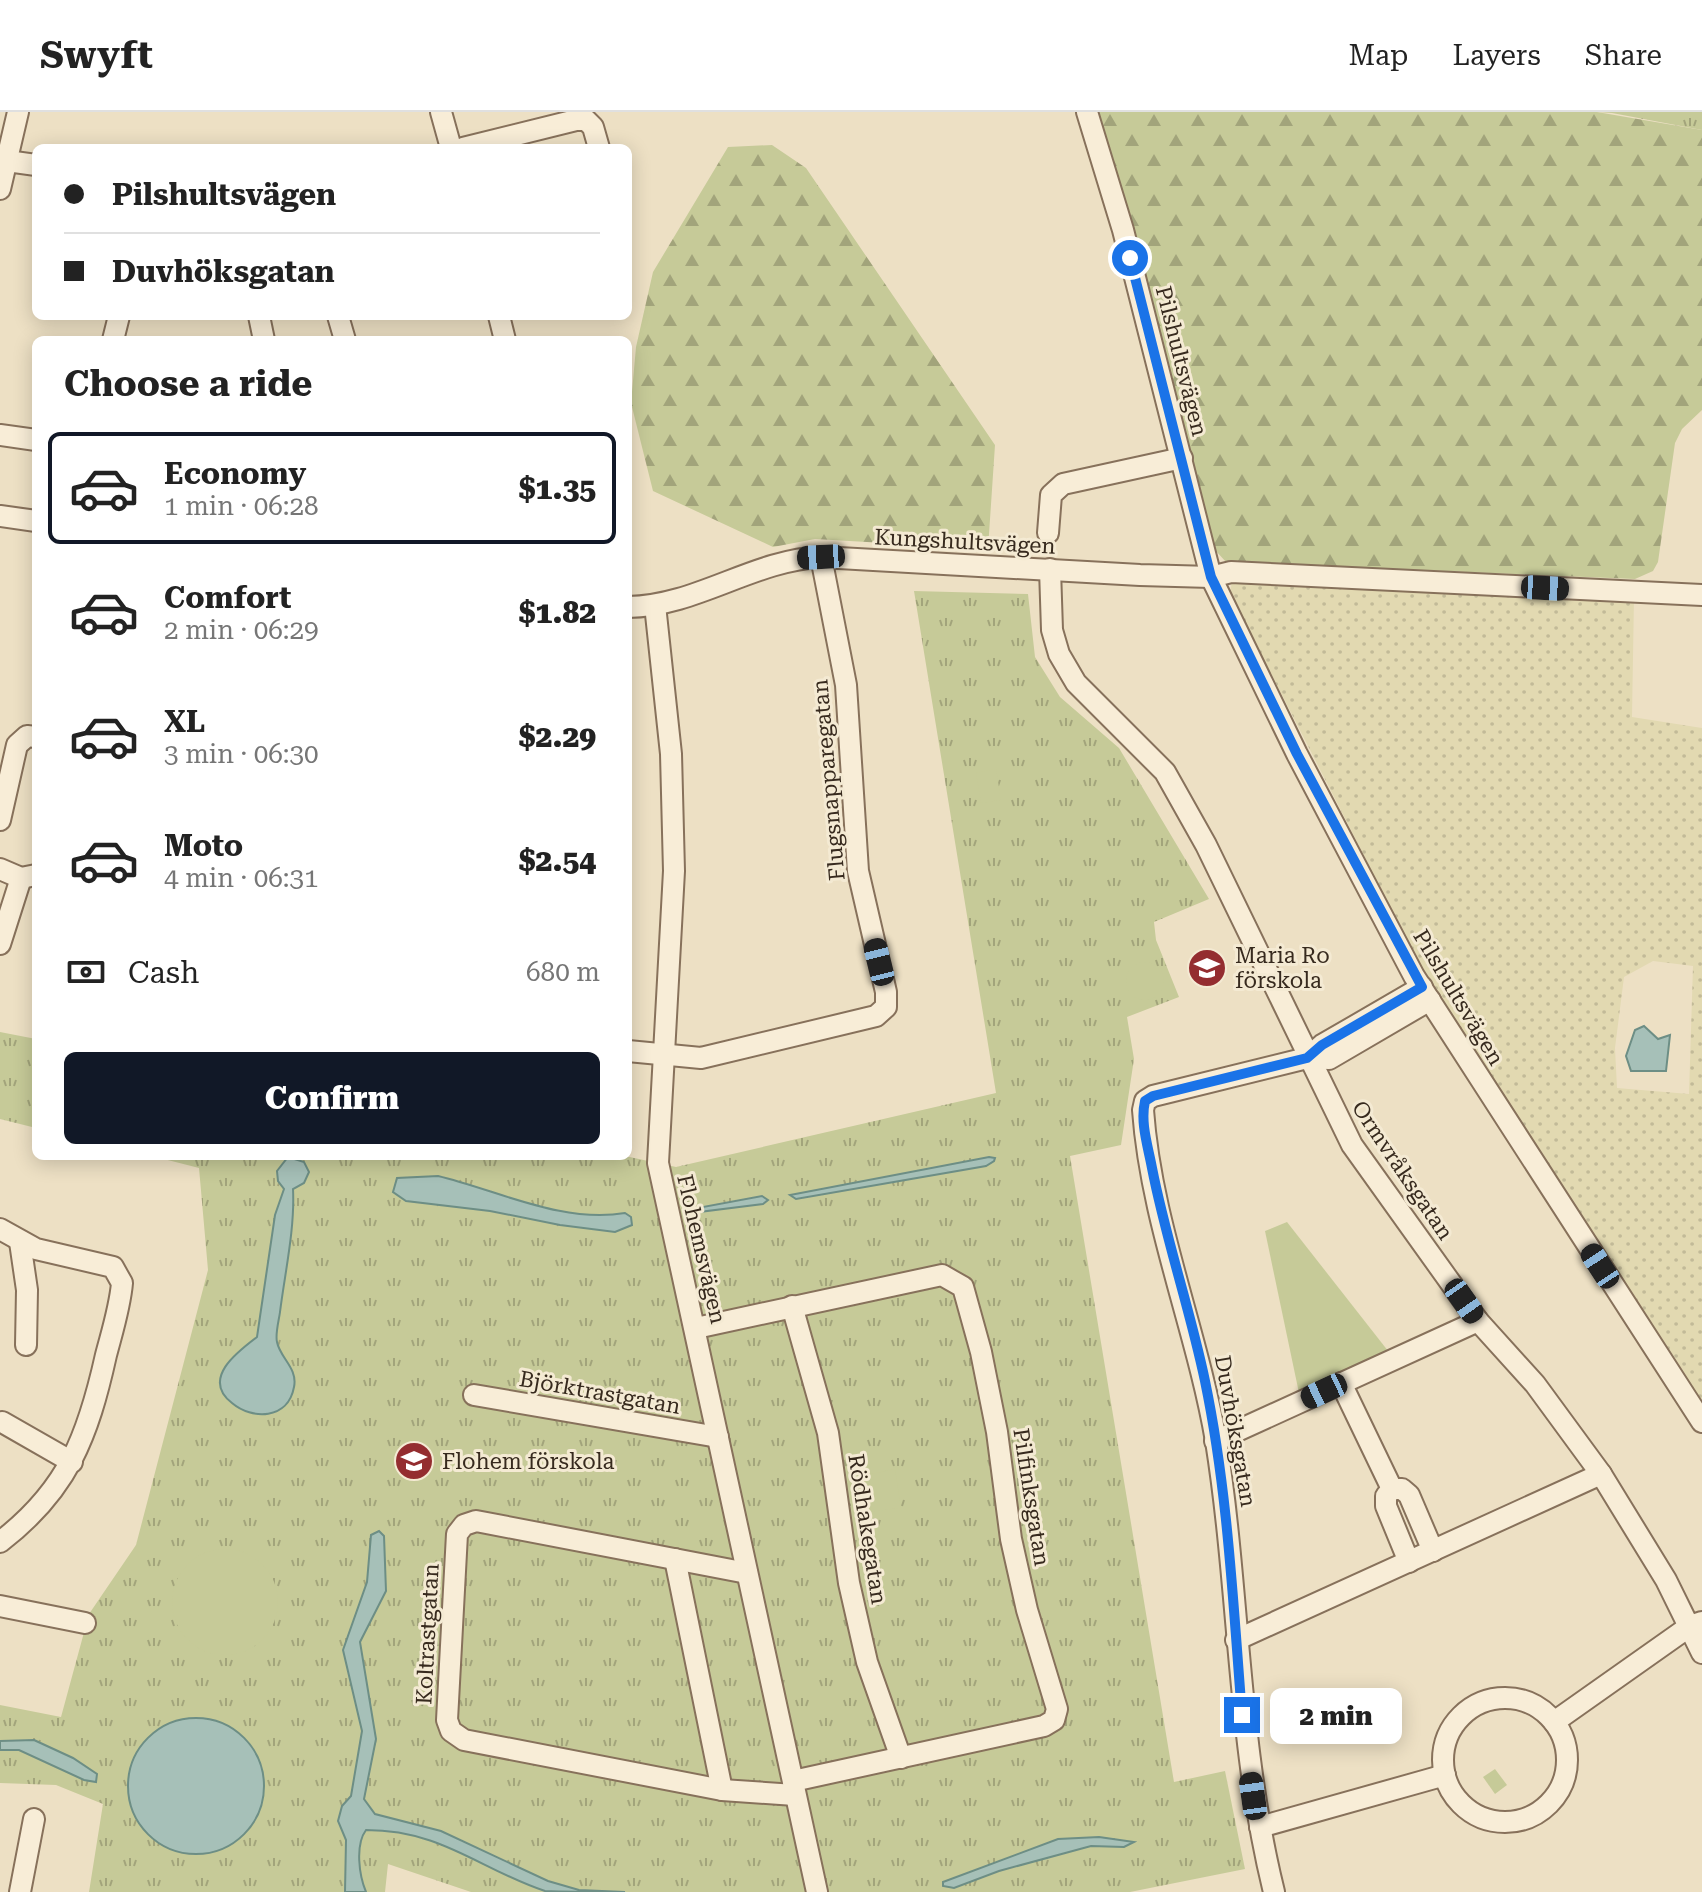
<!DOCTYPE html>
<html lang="en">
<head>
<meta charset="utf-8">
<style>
	body { margin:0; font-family:"Roboto Serif",serif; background:#f6f6f6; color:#222; height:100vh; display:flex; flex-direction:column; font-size:30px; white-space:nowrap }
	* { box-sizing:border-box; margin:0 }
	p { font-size:26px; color:#767676 }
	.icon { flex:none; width:44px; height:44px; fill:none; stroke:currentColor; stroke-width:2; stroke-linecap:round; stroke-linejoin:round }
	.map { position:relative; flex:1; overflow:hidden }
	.details { position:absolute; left:32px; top:224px; width:600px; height:824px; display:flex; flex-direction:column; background:#fff; border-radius:12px; box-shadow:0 4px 20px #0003 }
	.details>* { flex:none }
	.guide { position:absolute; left:32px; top:32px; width:600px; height:176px; border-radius:12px; box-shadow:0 4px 20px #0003; display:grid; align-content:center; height:176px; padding:0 32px; background:#fff }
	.end { position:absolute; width:36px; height:36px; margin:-18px; border:10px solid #1a73e8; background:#fff; box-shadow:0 0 0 4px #fff }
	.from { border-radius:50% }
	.bubble { position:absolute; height:56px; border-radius:12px; background:#fff; box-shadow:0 4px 20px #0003; font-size:26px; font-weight:800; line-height:56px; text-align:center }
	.car { position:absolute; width:24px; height:48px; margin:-24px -12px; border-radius:10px; box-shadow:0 0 6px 2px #0007; background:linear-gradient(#222 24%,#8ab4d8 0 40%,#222 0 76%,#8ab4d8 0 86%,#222 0) }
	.guide b { display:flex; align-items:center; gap:28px; height:76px; font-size:30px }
	.guide b+b { border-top:2px solid #e0e0e0 }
	.guide i { width:20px; height:20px; background:#222 }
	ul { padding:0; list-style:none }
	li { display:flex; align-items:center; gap:24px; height:112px; margin:0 16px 12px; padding:0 16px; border:4px solid transparent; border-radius:12px }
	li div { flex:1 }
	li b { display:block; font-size:30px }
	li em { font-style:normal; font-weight:800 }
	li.active { border-color:#111827 }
	li>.icon { width:72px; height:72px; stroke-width:1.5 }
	h2 { padding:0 32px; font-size:36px; line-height:96px }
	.pay { display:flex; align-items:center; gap:20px; height:88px; padding:0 32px; font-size:30px }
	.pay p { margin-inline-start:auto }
	.button { display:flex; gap:16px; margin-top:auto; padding:16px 32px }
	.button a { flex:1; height:92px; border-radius:12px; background:#111827; color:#fff; font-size:32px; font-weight:800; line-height:92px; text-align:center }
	header { display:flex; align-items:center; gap:48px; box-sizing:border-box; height:112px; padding:0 40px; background:#fff; border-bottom:2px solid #e0e0e0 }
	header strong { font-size:38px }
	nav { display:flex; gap:44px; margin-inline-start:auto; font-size:28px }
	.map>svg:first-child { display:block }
	.farmland { fill:url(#farmland-dots); fill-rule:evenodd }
	.grass { fill:url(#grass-tufts) }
	.forest { fill:url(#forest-firs) }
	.park { fill:#c6ca98 }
	.water { fill:#a6c0b8; stroke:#6d8e85; stroke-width:2 }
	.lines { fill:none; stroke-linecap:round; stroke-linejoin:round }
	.minor-casing { stroke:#87715b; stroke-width:24 }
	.minor { stroke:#f8edd7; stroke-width:20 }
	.route { stroke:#1a73e8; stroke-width:10 }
	.labels { text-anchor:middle; stroke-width:6; stroke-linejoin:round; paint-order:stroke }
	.street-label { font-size:22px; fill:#372a1e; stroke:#f4ead3 }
	.poi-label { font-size:22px; fill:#372a1e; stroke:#f4ead3; text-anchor:start }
</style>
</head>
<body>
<header>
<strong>Swyft</strong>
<nav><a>Map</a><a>Layers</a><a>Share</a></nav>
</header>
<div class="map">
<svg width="1702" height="1780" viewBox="0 0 1702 1780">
	<defs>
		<pattern id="farmland-dots" width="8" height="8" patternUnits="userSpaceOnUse" patternTransform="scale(2)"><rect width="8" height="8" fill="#e2d9b1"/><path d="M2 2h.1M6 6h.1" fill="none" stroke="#c2ba98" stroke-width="1.8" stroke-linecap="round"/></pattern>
		<pattern id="grass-tufts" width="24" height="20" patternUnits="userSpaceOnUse" patternTransform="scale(2)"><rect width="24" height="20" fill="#c6ca98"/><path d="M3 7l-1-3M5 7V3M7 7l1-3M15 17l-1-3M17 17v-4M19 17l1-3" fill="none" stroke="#a2a47b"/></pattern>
		<pattern id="forest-firs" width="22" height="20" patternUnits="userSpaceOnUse" patternTransform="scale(2)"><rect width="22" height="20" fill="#c6ca98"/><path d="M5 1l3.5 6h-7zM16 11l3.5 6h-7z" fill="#a2a47b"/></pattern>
	</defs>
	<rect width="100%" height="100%" fill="#ede0c4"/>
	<path class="farmland" d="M1232 469 1634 486 1632 605 1702 616V1298L1431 875 1230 481ZM1653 849 1693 854 1689 982 1617 976 1615 936 1624 865Z"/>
	<g class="grass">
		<path d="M1598 0H1702V18L1612 1Z"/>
		<path d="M914 479 1028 482 1035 545 1060 585 1119 636 1209 787 1154 810 1156 828 1179 885 1127 905 1134 947 1121 1033 1070 1044 1174 1670 1225 1659 1245 1757 1130 1780H471L388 1752 385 1780H89L103 1692 56 1673 0 1671V1593L61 1605 89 1502 136 1433 208 1158 199 1056 152 1044H625L676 1055 996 981Z"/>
		<path d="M0 920 36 927V1016L0 1007Z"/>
	</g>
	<g class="forest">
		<path d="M1098 0H1597L1702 18V298L1682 317 1675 331 1658 450 1653 459 1635 467 1226 450 1216 439 1163 229Z"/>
		<path d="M772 33 806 56 995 333 988 437 815 427 773 435 653 379 631 291 636 235 653 160 728 35Z"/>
	</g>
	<g class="park">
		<path d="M996 657 1001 688 981 691 976 661Z"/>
		<circle cx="1145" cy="869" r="19"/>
		<path d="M1287 1110 1392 1244 1299 1281 1265 1119Z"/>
		<path d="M895 1357 901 1396 857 1401 855 1391 846 1392 843 1368Z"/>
		<circle cx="225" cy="1490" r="53"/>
		<path d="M1495 1657 1507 1673 1495 1682 1483 1665Z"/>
	</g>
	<g class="water">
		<path d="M1644 914 1658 927 1670 923 1666 959H1631L1626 944 1635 918Z"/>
		<path d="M288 1045 304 1050 309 1060 304 1071 293 1077C295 1117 285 1160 280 1200 279 1208 275 1222 277 1230 280 1246 298 1256 294 1275 288 1308 252 1308 232 1291 201 1267 237 1240 257 1225L275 1103 284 1077 278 1069 277 1059Z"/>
		<path d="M989 1045 995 1046 994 1049 986 1054 796 1087 790 1083Z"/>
		<path d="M438 1064C497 1078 563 1112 625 1101L631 1105 632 1113 615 1120 560 1113 490 1099 406 1089 393 1080 397 1066Z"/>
		<path d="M762 1084 768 1088 763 1092 691 1101 692 1097Z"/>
		<path d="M379 1419 384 1424 386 1479 360 1530 376 1627 364 1687 375 1702 441 1719 548 1769 579 1778 625 1780C601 1780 567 1780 545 1779 479 1757 442 1718 366 1718 355 1733 359 1763 366 1780H345L346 1728 338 1709 342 1694 351 1684 362 1619 343 1538 367 1470 371 1423Z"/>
		<circle cx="196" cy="1674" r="68"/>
		<path d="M34 1628 73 1646 97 1662 96 1670 84 1668 19 1638H0V1629Z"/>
		<path d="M1099 1725 1134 1730 1124 1735 1091 1734 999 1759 954 1776 943 1774V1770L1058 1727Z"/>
	</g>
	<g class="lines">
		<g class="minor-casing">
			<g id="minor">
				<path d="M441 0 451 36"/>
				<path d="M1087 0 1123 118 1211 465 1297 642 1414 864 1702 1310"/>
				<path d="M463 36 576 8H586L593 15 599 36"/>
				<path d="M7 49 36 53"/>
				<path d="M0 77 18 0"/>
				<path d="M259 204 264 228"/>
				<path d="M338 204 345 228"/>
				<path d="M499 204 505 228"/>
				<path d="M113 228 119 204"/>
				<path d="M0 323 36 328"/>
				<path d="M0 404 36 409"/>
				<path d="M1048 421 1051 383 1063 372 1182 346"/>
				<path d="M1050 457 1052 518 1059 542 1076 571 1165 660 1206 733 1352 1033 1478 1209 1535 1272 1601 1362 1666 1468 1702 1541"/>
				<path d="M655 493 671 642 674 759 658 1051 817 1780"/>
				<path d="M628 495C697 494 753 448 821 445L1140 463 1211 465 1231 460 1702 483"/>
				<path d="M0 708 17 633 27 624 36 625"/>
				<path d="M0 757 21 766 36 763"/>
				<path d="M0 832 21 766"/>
				<path d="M628 939 701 946 876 904 886 895V880L858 759 846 573 821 445"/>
				<path d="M1307 946 1322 933 1422 875"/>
				<path d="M0 1117 36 1137 113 1155 122 1171C120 1195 112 1220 106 1243 88 1324 68 1378 0 1430"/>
				<path d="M20 1130 27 1178 26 1233"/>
				<path d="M792 1194 828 1321 849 1471 867 1550 901 1646"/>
				<path d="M696 1216 942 1163 963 1175 981 1240 997 1320 1011 1427 1027 1498 1057 1597 1054 1608 1044 1614 793 1669"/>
				<path d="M1341 1271 1392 1377"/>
				<path d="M474 1283 718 1325"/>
				<path d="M2 1310 72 1350"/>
				<path d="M1215 1329 1478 1209"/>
				<path d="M675 1447 722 1678"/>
				<path d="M1409 1450 1386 1394V1384L1392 1377H1402L1409 1383 1433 1439"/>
				<path d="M747 1461 476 1409 464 1413 457 1422 447 1608 451 1619 464 1628 722 1678 795 1683"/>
				<path d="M0 1494 85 1511"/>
				<path d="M1236 1528 1601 1362"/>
				<circle cx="1505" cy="1648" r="62"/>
				<path d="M1554 1610 1690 1514 1702 1510"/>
				<path d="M1260 1715 1445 1663"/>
				<path d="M20 1780 34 1707"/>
				<path d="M1274 1780C1237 1631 1240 1480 1216 1329 1197 1218 1151 1110 1143 998L1145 989 1153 984 1307 946 1329 947 1430 888"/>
			</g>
		</g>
		<use href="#minor" class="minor"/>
	</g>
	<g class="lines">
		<path class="route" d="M1130 146 1211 465 1297 642 1422 875 1322 933 1307 946 1153 984 1145 989C1140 1011 1148 1034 1152 1056 1166 1128 1190 1197 1205 1269 1228 1380 1233 1491 1242 1603"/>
	</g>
	<defs>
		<g id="school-disc" transform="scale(2)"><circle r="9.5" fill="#942d30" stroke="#f4ead3"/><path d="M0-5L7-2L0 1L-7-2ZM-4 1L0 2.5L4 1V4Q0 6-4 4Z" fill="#fff"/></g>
	</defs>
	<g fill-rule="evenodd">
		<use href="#school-disc" x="1207" y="856"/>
		<use href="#school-disc" x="414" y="1349"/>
	</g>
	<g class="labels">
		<g class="street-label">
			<text transform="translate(1182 249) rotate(76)" y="8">Pilshultsvägen</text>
			<text transform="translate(965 429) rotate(3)" y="8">Kungshultsvägen</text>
			<text transform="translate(828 668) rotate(-95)" y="8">Flugsnapparegatan</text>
			<text transform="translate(1459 885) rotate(59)" y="8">Pilshultsvägen</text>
			<text transform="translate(1403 1058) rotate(56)" y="8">Ormvråksgatan</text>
			<text transform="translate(702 1137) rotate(77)" y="8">Flohemsvägen</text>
			<text transform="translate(600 1280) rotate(10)" y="8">Björktrastgatan</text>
			<text transform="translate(1236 1319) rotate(80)" y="8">Duvhöksgatan</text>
			<text transform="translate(1032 1385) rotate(81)" y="8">Pilfinksgatan</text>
			<text transform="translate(868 1417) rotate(81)" y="8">Rödhakegatan</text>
			<text transform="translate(427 1522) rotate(-87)" y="8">Koltrastgatan</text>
		</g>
		<g class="poi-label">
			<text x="1235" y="851">Maria Ro<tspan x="1235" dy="25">förskola</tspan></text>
			<text x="442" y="1357">Flohem förskola</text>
		</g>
	</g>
</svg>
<i class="end from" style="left:1130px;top:146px"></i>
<i class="end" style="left:1242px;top:1603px"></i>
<div class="bubble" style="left:1270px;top:1576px;width:132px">2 min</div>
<i class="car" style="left:821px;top:445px;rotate:267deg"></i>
<i class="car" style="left:1545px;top:476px;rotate:93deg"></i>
<i class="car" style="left:879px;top:850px;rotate:346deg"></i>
<i class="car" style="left:1600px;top:1154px;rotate:327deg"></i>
<i class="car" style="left:1464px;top:1189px;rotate:145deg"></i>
<i class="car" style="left:1324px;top:1279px;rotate:245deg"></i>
<i class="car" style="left:1253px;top:1684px;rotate:352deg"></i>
<div class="guide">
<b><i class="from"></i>Pilshultsvägen</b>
<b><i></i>Duvhöksgatan</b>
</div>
<section class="details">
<h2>Choose a ride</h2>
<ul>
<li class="active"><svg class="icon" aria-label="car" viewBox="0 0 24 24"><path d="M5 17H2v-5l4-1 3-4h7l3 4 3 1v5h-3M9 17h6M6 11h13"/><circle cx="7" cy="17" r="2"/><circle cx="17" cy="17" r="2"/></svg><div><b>Economy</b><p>1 min · 06:28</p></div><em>$1.35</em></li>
<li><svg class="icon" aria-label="car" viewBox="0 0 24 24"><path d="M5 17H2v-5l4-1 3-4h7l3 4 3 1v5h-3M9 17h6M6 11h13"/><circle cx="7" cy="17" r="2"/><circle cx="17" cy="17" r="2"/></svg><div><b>Comfort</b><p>2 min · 06:29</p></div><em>$1.82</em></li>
<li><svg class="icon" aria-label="car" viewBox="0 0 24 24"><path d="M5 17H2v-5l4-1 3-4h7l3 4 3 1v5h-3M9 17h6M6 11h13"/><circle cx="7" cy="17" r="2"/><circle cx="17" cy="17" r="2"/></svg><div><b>XL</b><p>3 min · 06:30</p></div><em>$2.29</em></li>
<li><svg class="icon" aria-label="car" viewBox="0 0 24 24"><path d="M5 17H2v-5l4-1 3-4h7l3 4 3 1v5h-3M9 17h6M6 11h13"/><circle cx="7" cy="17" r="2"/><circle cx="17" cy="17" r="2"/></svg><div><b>Moto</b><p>4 min · 06:31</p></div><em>$2.54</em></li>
</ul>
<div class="pay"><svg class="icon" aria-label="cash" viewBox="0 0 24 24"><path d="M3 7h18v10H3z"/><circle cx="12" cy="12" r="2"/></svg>Cash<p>680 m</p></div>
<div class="button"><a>Confirm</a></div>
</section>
</div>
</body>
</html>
